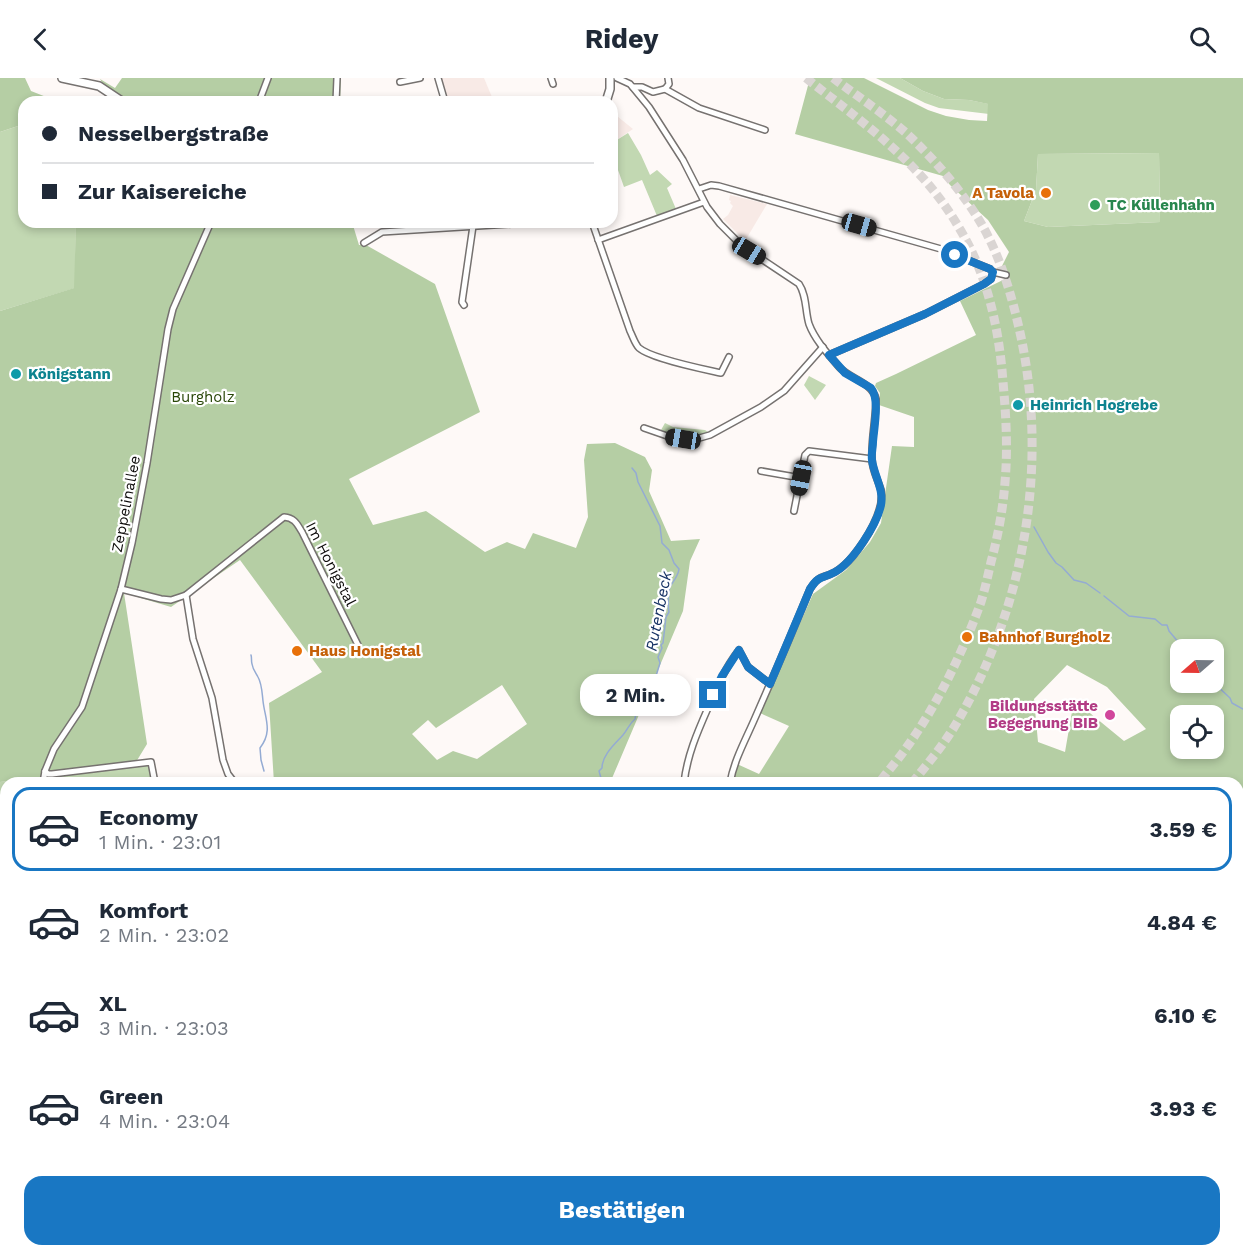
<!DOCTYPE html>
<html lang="de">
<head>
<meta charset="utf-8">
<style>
	body { margin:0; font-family:"Work Sans",sans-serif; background:#f6f6f7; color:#1f2937; height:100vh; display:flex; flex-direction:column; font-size:22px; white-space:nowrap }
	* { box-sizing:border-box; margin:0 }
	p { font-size:20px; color:#747a83 }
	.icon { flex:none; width:33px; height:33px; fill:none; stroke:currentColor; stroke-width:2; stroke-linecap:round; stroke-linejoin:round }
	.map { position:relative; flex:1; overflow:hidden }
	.drawer { position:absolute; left:0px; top:699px; width:1244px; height:480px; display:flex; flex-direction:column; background:#fff; border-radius:18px 18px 0 0; box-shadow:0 3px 9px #0003 }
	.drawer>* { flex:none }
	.hud { position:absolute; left:18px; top:18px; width:600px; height:132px; border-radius:18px; box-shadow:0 3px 9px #0003; display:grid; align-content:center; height:132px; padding:0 24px; background:#fff }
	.needle { width:39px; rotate:250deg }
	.controls { position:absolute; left:1170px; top:561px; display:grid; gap:12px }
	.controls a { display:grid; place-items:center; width:54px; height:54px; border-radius:12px; background:#fff; box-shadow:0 3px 9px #0003; font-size:30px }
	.end { position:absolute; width:27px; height:27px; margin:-14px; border:8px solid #1977c3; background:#fff; box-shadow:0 0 0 3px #fff }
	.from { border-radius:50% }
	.bubble { position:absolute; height:42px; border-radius:18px; background:#fff; box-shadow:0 3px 9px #0003; font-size:20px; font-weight:700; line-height:42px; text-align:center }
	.car { position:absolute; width:18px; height:36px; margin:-18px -9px; border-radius:8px; box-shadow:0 0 4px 2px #0007; background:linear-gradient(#222 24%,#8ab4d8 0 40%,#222 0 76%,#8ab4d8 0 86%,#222 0) }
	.hud b { display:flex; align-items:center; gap:21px; height:57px; font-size:22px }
	.hud b+b { border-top:2px solid #e0e1e3 }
	.hud i { width:15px; height:15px; background:#1f2937 }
	ul { padding:10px 0 0; list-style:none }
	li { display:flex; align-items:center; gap:18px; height:84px; margin:0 12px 9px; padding:0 12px; border:3px solid transparent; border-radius:18px }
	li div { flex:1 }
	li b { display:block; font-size:22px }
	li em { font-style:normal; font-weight:700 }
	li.active { border-color:#1977c3 }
	li>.icon { width:54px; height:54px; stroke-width:1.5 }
	.primary-button { display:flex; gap:12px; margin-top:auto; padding:12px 24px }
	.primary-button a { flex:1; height:69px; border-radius:18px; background:#1977c3; color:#fff; font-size:24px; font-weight:700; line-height:69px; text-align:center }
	header { display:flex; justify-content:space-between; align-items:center; height:78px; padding:0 24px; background:#fff; font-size:27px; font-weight:700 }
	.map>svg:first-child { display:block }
	.built { fill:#f8eae6 }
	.green { fill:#c2d8b2 }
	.forest { fill:#b5cea4; fill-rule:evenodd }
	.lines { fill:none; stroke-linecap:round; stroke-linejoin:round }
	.stream { stroke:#94abd3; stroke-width:1.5 }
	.trunk-tunnel { stroke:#dad5d3; stroke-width:9; stroke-dasharray:9 4.5; stroke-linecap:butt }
	.minor-casing { stroke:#767270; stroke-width:8 }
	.tertiary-casing { stroke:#767270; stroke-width:10 }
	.trunk-casing { stroke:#904b44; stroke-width:12 }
	.minor { stroke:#fff; stroke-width:5 }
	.tertiary { stroke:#fff; stroke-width:7 }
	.trunk { stroke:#de8a82; stroke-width:9 }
	.route { stroke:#1977c3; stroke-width:8 }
	.food-dot { fill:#e8710a; stroke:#fff; stroke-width:2 }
	.leisure-dot { fill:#2e9e5b; stroke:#fff; stroke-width:2 }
	.culture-dot { fill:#0f9aa8; stroke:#fff; stroke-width:2 }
	.hotel-dot { fill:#d1479c; stroke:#fff; stroke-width:2 }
	.labels { text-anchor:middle; stroke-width:4.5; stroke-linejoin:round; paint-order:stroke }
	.food-label { font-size:15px; font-weight:bold; fill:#c56008; stroke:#fff; text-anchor:start }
	.leisure-label { font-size:15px; font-weight:bold; fill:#27864d; stroke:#fff; text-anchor:start }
	.culture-label { font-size:15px; font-weight:bold; fill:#0d838f; stroke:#fff; text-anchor:start }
	.park-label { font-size:15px; fill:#284607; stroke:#fff }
	.street-label { font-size:15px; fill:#0d0b0a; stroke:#fff }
	.hotel-label { font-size:15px; font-weight:bold; fill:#b23c85; stroke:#fff; text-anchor:end }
	.water-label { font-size:16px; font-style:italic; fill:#173365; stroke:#fff }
</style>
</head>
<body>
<header><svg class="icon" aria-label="back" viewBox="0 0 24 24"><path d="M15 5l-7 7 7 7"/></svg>Ridey<svg class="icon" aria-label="search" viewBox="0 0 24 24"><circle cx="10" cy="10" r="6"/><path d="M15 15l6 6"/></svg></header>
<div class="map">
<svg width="1243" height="1179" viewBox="0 0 1243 1179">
	<rect width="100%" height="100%" fill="#fef9f7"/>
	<g class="built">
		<path d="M441 0H484L494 24H449Z"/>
		<path d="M612 31 613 32 612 34 633 51 612 65Z"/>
		<path d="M730 117 767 126 745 163 723 141 728 137 733 128 730 125 731 123 729 122Z"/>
	</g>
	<g class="green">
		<path d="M876 0H900L923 13 944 21 969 22 989 26V36L939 30 925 25Z"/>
		<path d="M24 46V144H76L75 210 0 233V54Z"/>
		<path d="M628 55 641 77 650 97 657 92 672 106 667 110 676 131 657 138 642 102 624 109 612 75V65Z"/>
		<path d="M1159 75 1160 144 1048 149 1024 143 1036 112 1038 76Z"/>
		<path d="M809 298 826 307 815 322 804 307Z"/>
		<path d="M665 345 673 349 705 352 708 354 703 358 690 359 689 358 682 357 678 355 676 358 661 352Z"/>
		<path d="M150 686 153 705H6V832L0 833V704Z"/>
	</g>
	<g class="forest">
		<path d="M0 0H25L31 13 59 24H24V46L0 54Z"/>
		<path d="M122 0H341L340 24H113L100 1 115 10Z"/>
		<path d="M810 0H864L928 32 946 38 969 42 987 43 988 26 969 22 944 21 923 13 900 0H1243V1179H0V833L6 832V1173H1238V705H734L737 686 759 696 789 648 760 635 813 516 846 492 870 464 881 445 892 368 914 369V339L879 327 880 315 875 308 876 305 896 296 976 257 960 223 1005 201 1000 192 1009 174 988 142 950 107 943 98 795 56ZM1159 75 1160 144 1048 149 1024 143 1036 112 1038 76ZM1180 572H1214V604H1180ZM1067 587 1107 609 1146 651 1124 663 1074 622 1065 674 1038 664 1034 621ZM1180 638H1214V670H1180Z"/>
		<path d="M76 144H352L359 167H366L435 206 480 334 349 401 373 447 426 433 485 474 507 464 525 471 533 455 576 470 588 439 584 382 587 366 615 365 645 379 652 392 649 413 671 463 700 461 690 483 683 533 610 705H274L269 625 322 594 240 482 171 529 124 515 147 666 136 684 150 687 0 704V233L74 210ZM502 607 527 646 477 681 453 673 437 682 412 656 428 642 436 650Z"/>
	</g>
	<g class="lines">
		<g class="stream">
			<path d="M1034 449 1048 474 1056 485 1062 489 1074 502 1086 505 1100 515"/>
			<path d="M1104 518 1129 538 1155 541 1162 547H1167L1169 553 1185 572"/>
			<path d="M251 577C252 580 251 583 252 586 253 592 256 595 258 599 262 606 262 615 263 623 265 641 273 653 260 670L261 682 264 693"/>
			<path d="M1213 604 1230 620 1232 625 1243 631"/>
			<path d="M271 703 273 705"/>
			<path d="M598 705 601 700 599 693 602 690C602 677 615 666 623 657 628 651 629 646 635 641L636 636 648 632 650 628V621L653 617 655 609 656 598 660 585 658 579 662 570 661 567 663 565 666 539 669 534C668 530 668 513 670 509 673 503 678 499 679 491L674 485 669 472 662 465 660 448 638 404 636 395 632 390"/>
			<path d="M1238 891H1243"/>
			<path d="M516 1173 518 1179"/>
		</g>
		<g class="trunk-tunnel">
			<path d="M806 0C863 45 920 83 958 148 987 195 999 249 1003 304 1006 337 1008 370 1005 404 1003 431 998 458 991 484 988 497 985 511 981 524 962 576 937 628 904 673 896 684 887 694 879 705"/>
			<path d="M833 0C857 18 883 35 905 54 932 79 956 106 976 137 999 173 1012 217 1021 259 1048 388 1025 525 960 639 947 663 929 684 912 705"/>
			<path d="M0 874 6 876"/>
		</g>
		<g class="minor-casing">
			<g id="minor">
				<path d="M438 0 445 24"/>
				<path d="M551 0 553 6"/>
				<path d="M617 0 630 6 649 29 683 82 707 129 720 146 742 168 799 206C807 218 805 233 809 246 815 262 828 276 839 289 850 301 872 304 876 321 876 341 871 361 872 381 872 392 878 402 881 412 885 433 865 463 853 478 848 484 842 490 835 494 822 501 820 496 810 511 792 555 774 597 755 640 746 661 734 682 730 705"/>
				<path d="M400 4 420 0"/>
				<path d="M633 9H642L653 14 665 11 699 30 765 52"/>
				<path d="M665 11 669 6 668 0"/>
				<path d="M259 24 268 0"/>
				<path d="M336 24 337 0"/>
				<path d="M699 111 711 107 719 108 941 171 990 191 993 194 1006 197"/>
				<path d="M592 144 630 253C633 259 635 266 639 270 652 281 703 291 721 295L729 279"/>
				<path d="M598 162 704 124"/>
				<path d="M364 165 382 154 543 144"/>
				<path d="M464 227 462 224 473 148"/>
				<path d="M829 277 925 236 984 206 991 201 993 194"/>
				<path d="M644 350 670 359 683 361H696L710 357 761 329 784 313 823 269"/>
				<path d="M761 393 801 400"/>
				<path d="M794 433 805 377 809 373 872 381"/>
				<path d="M121 511 161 521 171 522 186 517 284 439C295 440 297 446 302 454L358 567"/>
				<path d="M186 517 193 561 212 620 223 682 228 696 235 705"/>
				<path d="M45 693 48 696H52L151 684 155 705"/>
				<path d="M43 705 45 693 54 671 82 629 121 511 132 465 147 385 168 251 173 231 211 144"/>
				<path d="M684 705C687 678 697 655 708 630 717 609 725 590 739 572L748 589 770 606"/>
				<path d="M0 912 6 903"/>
			</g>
		</g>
		<g class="tertiary-casing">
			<g id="tertiary">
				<path d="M62 0 99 8 123 24"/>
				<path d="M606 24 610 11V0"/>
			</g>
		</g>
		<g class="trunk-casing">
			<g id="trunk">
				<path d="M450 1173 454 1179"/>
				<path d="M468 1173 470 1179"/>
				<path d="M479 1173 481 1179"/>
			</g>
		</g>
		<use href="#minor" class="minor"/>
		<use href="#tertiary" class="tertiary"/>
		<use href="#trunk" class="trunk"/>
	</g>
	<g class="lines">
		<path class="route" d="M713 617 722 598 739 572 748 589 770 606 810 511C819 497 822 501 835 494 853 484 877 446 881 427 884 412 874 397 872 382 871 376 873 370 873 364 874 350 880 321 871 310L845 295 829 277 925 236 984 206 991 201 993 194 990 191 955 177"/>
	</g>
	<g class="food-dot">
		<circle cx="1046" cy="115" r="6"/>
		<circle cx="967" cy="559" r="6"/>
		<circle cx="297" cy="573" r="6"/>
	</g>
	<circle class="leisure-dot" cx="1095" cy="127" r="6"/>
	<g class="culture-dot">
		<circle cx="16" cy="296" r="6"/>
		<circle cx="1018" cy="327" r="6"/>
	</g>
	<circle class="hotel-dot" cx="1110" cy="637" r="6"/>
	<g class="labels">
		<g class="food-label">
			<text x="1034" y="120" text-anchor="end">A Tavola</text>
			<text x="979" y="564">Bahnhof Burgholz</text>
			<text x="309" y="578">Haus Honigstal</text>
		</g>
		<g class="leisure-label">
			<text x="1107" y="132">TC Küllenhahn</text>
		</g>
		<g class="culture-label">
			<text x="28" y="301">Königstann</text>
			<text x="1030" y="332">Heinrich Hogrebe</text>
		</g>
		<g class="park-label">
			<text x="203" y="324">Burgholz</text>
		</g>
		<g class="street-label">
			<text transform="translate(126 426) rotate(-79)" y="5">Zeppelinallee</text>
			<text transform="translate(331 486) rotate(63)" y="5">Im Honigstal</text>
		</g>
		<g class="hotel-label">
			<text x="1098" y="633">Bildungsstätte<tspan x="1098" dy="17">Begegnung BIB</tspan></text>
		</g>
		<g class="water-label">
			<text transform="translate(658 533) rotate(-79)" y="6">Rutenbeck</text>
		</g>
	</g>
</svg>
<div class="controls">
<a><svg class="needle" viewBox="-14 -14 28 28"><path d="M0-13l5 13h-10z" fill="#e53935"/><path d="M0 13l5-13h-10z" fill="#747a83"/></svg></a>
<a><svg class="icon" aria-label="locate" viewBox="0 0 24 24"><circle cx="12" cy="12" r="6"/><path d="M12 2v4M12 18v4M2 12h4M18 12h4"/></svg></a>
</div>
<i class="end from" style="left:955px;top:177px"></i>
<i class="end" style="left:713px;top:617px"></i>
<div class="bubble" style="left:580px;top:596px;width:111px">2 Min.</div>
<i class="car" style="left:859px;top:147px;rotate:106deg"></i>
<i class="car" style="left:749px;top:173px;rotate:121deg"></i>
<i class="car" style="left:683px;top:361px;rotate:279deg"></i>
<i class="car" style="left:801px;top:400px;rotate:191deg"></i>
<div class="hud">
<b><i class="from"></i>Nesselbergstraße</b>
<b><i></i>Zur Kaisereiche</b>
</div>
<section class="drawer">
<ul>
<li class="active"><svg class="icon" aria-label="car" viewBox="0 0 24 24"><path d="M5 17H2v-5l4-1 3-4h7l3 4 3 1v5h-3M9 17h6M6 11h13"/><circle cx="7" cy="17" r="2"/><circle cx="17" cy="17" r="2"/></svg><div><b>Economy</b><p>1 Min. · 23:01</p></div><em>3.59 €</em></li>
<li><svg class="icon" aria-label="car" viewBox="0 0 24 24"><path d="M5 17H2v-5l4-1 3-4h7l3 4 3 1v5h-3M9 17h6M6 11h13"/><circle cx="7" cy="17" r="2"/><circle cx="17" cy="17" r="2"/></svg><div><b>Komfort</b><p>2 Min. · 23:02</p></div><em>4.84 €</em></li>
<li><svg class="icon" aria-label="car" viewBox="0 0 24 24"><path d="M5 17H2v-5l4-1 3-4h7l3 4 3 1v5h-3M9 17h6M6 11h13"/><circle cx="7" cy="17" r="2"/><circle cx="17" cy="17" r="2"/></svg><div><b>XL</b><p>3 Min. · 23:03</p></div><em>6.10 €</em></li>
<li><svg class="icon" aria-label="car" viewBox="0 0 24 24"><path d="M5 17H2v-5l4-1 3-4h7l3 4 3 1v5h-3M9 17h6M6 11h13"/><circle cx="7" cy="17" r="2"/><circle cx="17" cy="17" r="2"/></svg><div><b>Green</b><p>4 Min. · 23:04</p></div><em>3.93 €</em></li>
</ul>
<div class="primary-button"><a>Bestätigen</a></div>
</section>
</div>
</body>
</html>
